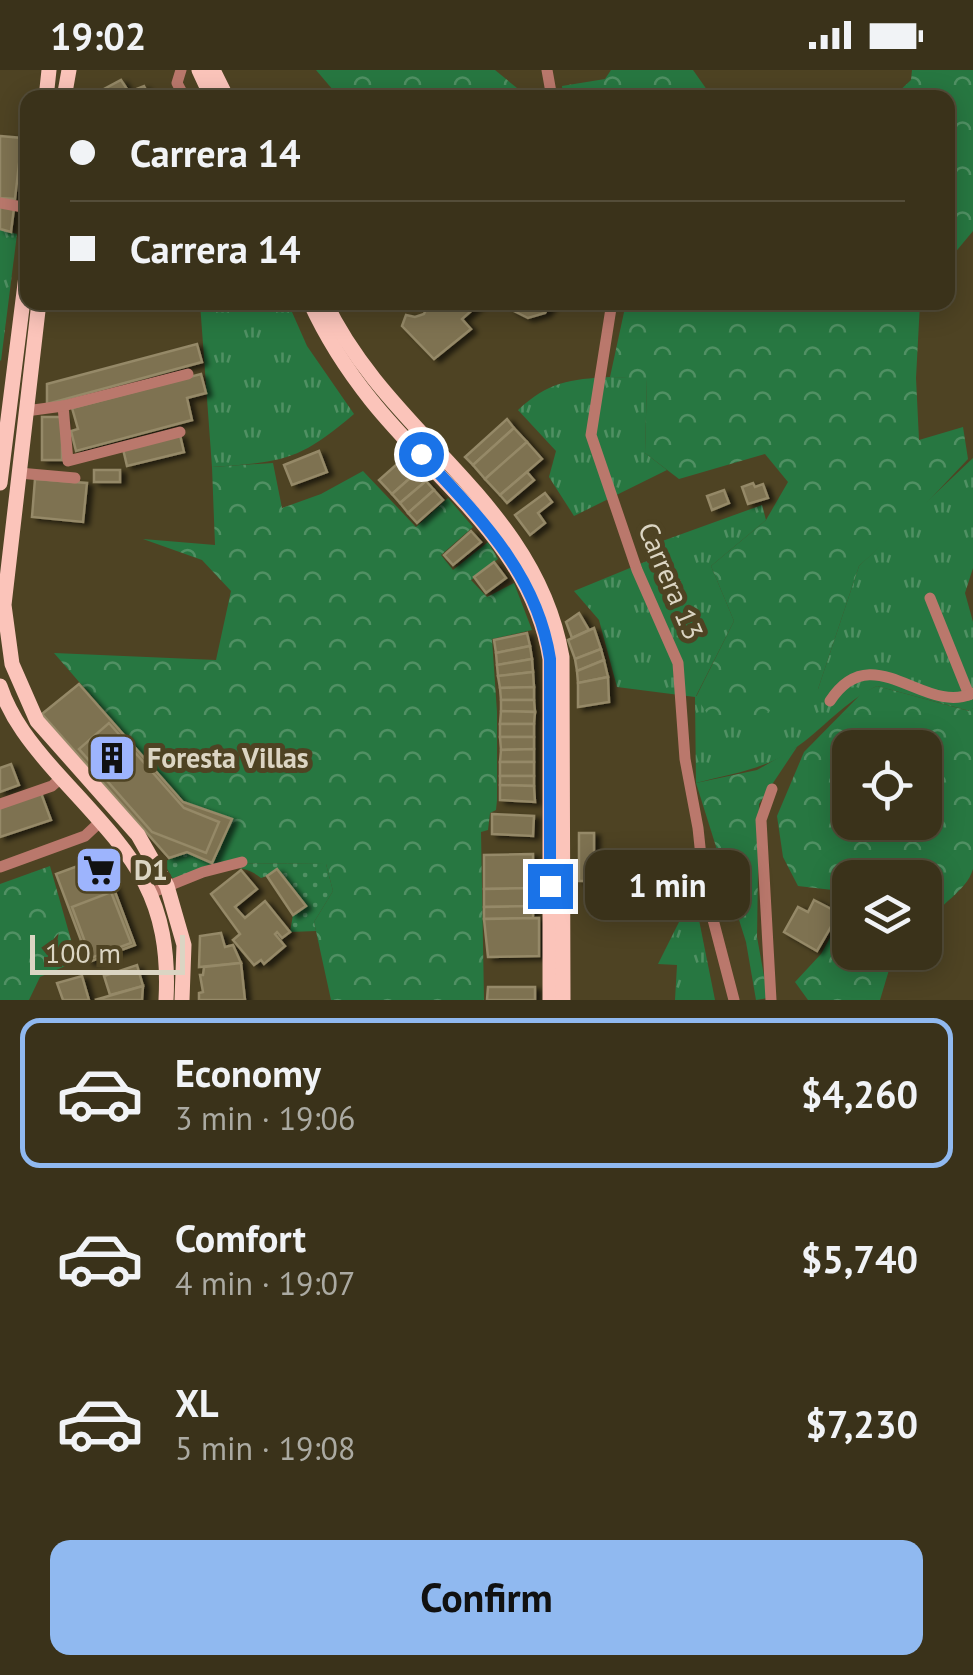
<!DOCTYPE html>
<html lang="en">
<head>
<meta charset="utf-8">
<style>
	body { margin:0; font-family:"PT Sans",sans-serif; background:#453e27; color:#f1f3f6; height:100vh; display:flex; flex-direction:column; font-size:38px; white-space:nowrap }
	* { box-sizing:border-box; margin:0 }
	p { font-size:32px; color:#abaaa2 }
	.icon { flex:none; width:55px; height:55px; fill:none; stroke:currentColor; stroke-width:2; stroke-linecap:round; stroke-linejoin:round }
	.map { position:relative; height:930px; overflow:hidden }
	.side { display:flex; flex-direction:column; background:#3a321a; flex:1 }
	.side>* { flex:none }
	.top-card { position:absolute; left:20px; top:20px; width:935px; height:220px; border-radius:20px; box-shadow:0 5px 25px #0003,0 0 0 2px #544d39; display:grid; align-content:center; height:220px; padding:0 50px; background:#3a321a }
	.controls { position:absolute; left:832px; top:660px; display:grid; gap:20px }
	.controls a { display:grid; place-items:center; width:110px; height:110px; border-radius:20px; background:#3a321a; box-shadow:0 5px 25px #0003,0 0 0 2px #544d39; font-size:50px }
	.scale { position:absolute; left:30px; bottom:25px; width:155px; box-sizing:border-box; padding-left:10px; border:5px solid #dbd5c3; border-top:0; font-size:28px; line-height:35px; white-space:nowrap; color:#dbd5c3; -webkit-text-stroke:8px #4e4323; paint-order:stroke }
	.end { position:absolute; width:45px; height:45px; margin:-22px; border:12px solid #1a73e8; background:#fff; box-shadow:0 0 0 5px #fff }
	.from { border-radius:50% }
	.bubble { position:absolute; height:70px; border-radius:20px; background:#3a321a; box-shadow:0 5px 25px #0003,0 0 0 2px #544d39; font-size:32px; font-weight:700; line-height:70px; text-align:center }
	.top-card b { display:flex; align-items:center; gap:35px; height:95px; font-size:38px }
	.top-card b+b { border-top:2px solid #544d39 }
	.top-card i { width:25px; height:25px; background:#f1f3f6 }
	ul { padding:18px 0 0; list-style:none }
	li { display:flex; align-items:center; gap:30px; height:150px; margin:0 20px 15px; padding:0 30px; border:5px solid transparent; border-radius:20px }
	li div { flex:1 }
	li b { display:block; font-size:38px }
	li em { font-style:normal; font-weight:700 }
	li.active { border-color:#90b9f0 }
	li>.icon { width:90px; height:90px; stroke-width:1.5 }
	.button { display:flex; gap:20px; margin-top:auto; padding:20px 50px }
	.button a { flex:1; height:115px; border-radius:20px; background:#90b9f0; color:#111; font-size:40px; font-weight:700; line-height:115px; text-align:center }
	.status { display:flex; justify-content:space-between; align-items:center; height:70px; padding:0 50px; background:#3a321a; direction:ltr }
	.status svg { height:28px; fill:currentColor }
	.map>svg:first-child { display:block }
	.grass { fill:url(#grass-tufts) }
	.forest { fill:url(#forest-crowns); fill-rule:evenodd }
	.park { fill:url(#park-dots) }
	.building { fill:#7e7251; stroke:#958967; stroke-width:2.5; filter:url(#shadow) }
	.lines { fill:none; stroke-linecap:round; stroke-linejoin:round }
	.minor { stroke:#ba786c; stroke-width:11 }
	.major { stroke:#fbc4ba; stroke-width:15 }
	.route { stroke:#1a73e8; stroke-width:12 }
	.labels { text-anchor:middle; stroke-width:10; stroke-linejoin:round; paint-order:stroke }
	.street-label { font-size:28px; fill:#dbd5c3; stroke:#4e4323 }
	.poi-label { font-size:28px; font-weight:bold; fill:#dbd5c3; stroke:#4e4323; text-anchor:start }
</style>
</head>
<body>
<div class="status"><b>19:02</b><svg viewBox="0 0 49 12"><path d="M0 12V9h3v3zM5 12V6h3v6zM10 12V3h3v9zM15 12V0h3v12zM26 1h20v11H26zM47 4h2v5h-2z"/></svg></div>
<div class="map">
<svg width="973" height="930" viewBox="0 0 973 930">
	<defs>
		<pattern id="grass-tufts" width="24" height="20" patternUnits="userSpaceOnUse" patternTransform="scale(2.5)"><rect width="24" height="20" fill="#277741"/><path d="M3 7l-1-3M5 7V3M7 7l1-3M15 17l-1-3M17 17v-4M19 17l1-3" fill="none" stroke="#509063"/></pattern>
		<pattern id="forest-crowns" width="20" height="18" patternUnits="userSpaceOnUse" patternTransform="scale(2.5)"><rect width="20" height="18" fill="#277741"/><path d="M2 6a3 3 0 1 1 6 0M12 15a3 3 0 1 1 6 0" fill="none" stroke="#509063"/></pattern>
		<pattern id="park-dots" width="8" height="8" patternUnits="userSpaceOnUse" patternTransform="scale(2.5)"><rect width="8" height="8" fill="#277741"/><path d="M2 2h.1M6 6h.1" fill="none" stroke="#509063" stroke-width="1.8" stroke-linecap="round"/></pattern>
		<filter id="shadow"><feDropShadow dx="5.5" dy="3" stdDeviation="2.5" flood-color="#0009"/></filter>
	</defs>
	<rect width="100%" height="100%" fill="#4e4323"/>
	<g class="grass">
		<path d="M0 159 17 164 1 291 0 290Z"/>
		<path d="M200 233H288L307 276 354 344C299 391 283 392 212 397Z"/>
		<path d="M610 307 647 308 645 383 667 400 574 446 549 407 556 381 518 340C548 312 570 309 610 307Z"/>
		<path d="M973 388V498L965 523 973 552V638L970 641 877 616C845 631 822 660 794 679 763 700 731 704 696 713L695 627 617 617 599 550 574 521 647 491 643 478 762 435 766 450 711 496 734 551 696 626 818 619 859 496Z"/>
		<path d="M682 803 690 805 715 930H675L677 895 658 894 684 842Z"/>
	</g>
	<g class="forest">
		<path d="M316 0H495L528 27H339Z"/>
		<path d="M611 0H693L712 27H563L562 16 605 9Z"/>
		<path d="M912 0H973V161L948 191V28L893 27 911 10Z"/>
		<path d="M626 233H920L916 308 919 370 963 357 968 389 917 443 859 496 818 619 753 649H711L696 627 734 551 711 496 766 450 788 412 765 384 679 409 645 383 647 309 610 307Z"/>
		<path d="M273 393 282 438 321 424 363 401 416 457 448 428 473 457 441 485 453 500 488 472 498 489 471 510 487 527 514 513 532 560 492 569 497 642V730L496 740 490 743 488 760 481 762 484 930H331L314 852 333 821 326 794 212 793 231 749 183 732 54 583 216 590 231 521 202 490 143 469 215 475 212 397Z"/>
		<path d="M877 616 969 641 973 638V799C966 823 938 833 925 858V808H850V822L798 816 783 787 777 746 804 682 862 623ZM850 678H925V752H850Z"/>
		<path d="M797 677 759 734 757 867 768 928 756 930 746 872 696 713 757 700Z"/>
		<path d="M50 796 77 891 40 907 29 930H0V814Z"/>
		<path d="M850 832V882L894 883 880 930H808L795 912 821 884Z"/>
	</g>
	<path class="park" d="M187 782 212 793 326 794 333 821 314 852 316 861 290 862 293 845 306 835 295 820 267 806 261 808C236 787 202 802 173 809L163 792Z"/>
	<g class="building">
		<path d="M121 10 129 22 144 16 150 28H87Z"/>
		<path d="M0 66 22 68 15 129 0 128Z"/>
		<path d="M0 136 14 138 11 162 0 159Z"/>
		<path d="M429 232 479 234 462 249 471 259 434 289 402 256 406 245 415 247 424 244Z"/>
		<path d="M507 232H553L545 243 528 248 514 241Z"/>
		<path d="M197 274 202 292 47 334V314Z"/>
		<path d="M201 304 206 323 187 328 192 350 76 381 71 361 78 359 72 338Z"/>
		<rect x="42" y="347" width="20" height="43"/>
		<path d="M507 349 514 358 473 395 465 387Z"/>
		<path d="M514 358 527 372 485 409 473 395Z"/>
		<path d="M180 365 184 382 127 396 123 379Z"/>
		<path d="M527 372 542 389 500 425 485 409Z"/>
		<path d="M319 381 327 402 292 415 284 395Z"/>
		<path d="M405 387 418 401 392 424 379 410Z"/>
		<rect x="94" y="400" width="26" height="12"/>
		<path d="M418 401 426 411 400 433 392 424Z"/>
		<path d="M527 402 534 410 507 433 500 425Z"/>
		<path d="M35 409 87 413 83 452 32 447Z"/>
		<path d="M426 411 434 420 408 443 400 433Z"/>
		<path d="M753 413 755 417 763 414 768 428 748 434 742 417Z"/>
		<path d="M434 420 443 430 417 453 408 443Z"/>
		<path d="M724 420 729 433 712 440 707 426Z"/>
		<path d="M545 423 552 432 538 443 545 453 530 465 515 445Z"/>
		<path d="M471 461 481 472 453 495 444 485Z"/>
		<path d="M494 492 506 508 486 523 474 507Z"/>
		<path d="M579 543 589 560 572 568 566 552Z"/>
		<path d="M594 558 601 579 575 589 568 570Z"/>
		<path d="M527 563 530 576 496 583 494 570Z"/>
		<path d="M530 576 532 589 497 595 496 583Z"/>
		<path d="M601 579 604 590 577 601 575 589Z"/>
		<path d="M532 589 533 602 498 606 497 595Z"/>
		<path d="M604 590 608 607 578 613 577 601Z"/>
		<path d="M533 602 534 617 500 618 498 606Z"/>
		<path d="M608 607 609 632 578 637V613Z"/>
		<path d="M79 614 183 732 232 749 212 793 187 782 169 788 42 644Z"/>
		<path d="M534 617V630H501L500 618Z"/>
		<path d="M501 630H534L535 642 501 641Z"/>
		<path d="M501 641 535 642 534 654H500Z"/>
		<path d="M109 653 184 738 219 752 206 783 152 762 79 679Z"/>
		<rect x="500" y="654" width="34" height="13"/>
		<path d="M500 667H534V679L501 680Z"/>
		<path d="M534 679V692H500L501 680Z"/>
		<rect x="500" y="692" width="34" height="14"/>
		<path d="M11 694 19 715 0 722V698Z"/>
		<path d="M500 706H534V716L500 715Z"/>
		<path d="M500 715 534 716 535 732 500 730Z"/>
		<path d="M41 723 51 750 0 767V738Z"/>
		<path d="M492 744 534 746 533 766 492 764Z"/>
		<rect x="579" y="763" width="15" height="48"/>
		<path d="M533 784V818L484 819V785Z"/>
		<path d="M102 787 135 875 89 892 56 804Z"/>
		<path d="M277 799 306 836 293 845 267 806Z"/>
		<path d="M241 800 257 819 235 837 245 848 265 831 290 862 282 868 277 862 275 864 285 876 264 894 261 890 254 895 233 870 240 864 211 824Z"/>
		<path d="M533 818V836L484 837V819Z"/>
		<path d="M111 822 131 873 91 888 72 837Z"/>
		<path d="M814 830 839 843 817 881 784 862 798 837 808 842Z"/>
		<path d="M533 836V848L484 849V837Z"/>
		<path d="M539 848V886L488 887 484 849Z"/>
		<path d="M221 863 225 877 233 875 241 893 199 897 200 866Z"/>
		<path d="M241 893 245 930H199V923L203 922 200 905H203L204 897Z"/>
		<path d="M137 895 143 916 110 925 104 906Z"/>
		<path d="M82 906 89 930H63L57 913Z"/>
		<path d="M143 916 142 930H95Z"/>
		<path d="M488 917H535V930H487Z"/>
	</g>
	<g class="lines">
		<g class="minor">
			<path d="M181 0 177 13 185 28"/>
			<path d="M547 0 552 28"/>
			<path d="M0 133 28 138"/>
			<path d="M612 232 591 365 637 500 678 593 685 689 698 758 704 815 734 930"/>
			<path d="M63 336 68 391 180 362"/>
			<path d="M26 341 63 336 188 304"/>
			<path d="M19 403 75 408"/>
			<path d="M930 528 969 625"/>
			<path d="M830 631C873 565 925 647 973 623"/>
			<path d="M0 734 52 716 61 708"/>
			<path d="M0 797 85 766 101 751"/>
			<path d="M151 823 203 802 242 792"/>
			<path d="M771 930 761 750 772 719"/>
		</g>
		<g class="major">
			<path d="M199 0 212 28"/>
			<path d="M213 0 227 28"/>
			<path d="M46 28 49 0"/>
			<path d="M64 28 69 0"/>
			<path d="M39 232 4 535 12 594 37 651 138 765 167 816 184 875 182 930"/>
			<path d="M310 232C326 267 347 300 371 330 438 414 532 476 550 589V930"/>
			<path d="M325 232C389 367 535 432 562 587L563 930"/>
			<path d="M0 413 28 190"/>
			<path d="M0 616C11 649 32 675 55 701 125 779 172 817 166 930"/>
		</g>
	</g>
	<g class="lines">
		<path class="route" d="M421 384C478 446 537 503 550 589V816"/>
	</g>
	<defs>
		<g id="building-square" transform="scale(2.5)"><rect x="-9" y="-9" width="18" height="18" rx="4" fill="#9db4fd" stroke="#4e4323"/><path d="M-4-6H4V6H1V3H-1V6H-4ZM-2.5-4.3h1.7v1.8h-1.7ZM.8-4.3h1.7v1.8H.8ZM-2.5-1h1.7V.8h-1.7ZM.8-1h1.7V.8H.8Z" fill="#111"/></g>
		<g id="supermarket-square" transform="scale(2.5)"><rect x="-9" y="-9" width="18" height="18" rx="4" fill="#9db4fd" stroke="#4e4323"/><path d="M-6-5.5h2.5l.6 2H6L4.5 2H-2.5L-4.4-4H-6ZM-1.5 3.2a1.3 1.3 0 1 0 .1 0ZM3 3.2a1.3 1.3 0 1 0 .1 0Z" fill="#111"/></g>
	</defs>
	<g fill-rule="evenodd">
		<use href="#building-square" x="112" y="688"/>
		<use href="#supermarket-square" x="99" y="800"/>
	</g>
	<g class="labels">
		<g class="street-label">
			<text transform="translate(671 511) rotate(67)" y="10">Carrera 13</text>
		</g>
		<g class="poi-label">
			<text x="147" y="698">Foresta Villas</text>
			<text x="134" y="810">D1</text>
		</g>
	</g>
</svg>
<div class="controls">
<a><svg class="icon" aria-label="locate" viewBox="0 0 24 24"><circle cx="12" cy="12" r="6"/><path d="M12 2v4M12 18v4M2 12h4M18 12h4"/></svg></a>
<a><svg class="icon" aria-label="layers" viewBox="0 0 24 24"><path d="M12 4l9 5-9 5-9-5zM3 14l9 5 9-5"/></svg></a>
</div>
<div class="scale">100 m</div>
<i class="end from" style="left:421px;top:384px"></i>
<i class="end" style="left:550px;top:816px"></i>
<div class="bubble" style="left:585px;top:780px;width:165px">1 min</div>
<div class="top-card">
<b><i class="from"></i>Carrera 14</b>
<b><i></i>Carrera 14</b>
</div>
</div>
<section class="side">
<ul>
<li class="active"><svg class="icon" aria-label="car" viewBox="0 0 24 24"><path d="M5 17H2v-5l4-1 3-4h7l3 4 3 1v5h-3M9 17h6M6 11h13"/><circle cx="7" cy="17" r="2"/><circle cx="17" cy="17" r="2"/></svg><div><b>Economy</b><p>3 min · 19:06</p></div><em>$4,260</em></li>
<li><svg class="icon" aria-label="car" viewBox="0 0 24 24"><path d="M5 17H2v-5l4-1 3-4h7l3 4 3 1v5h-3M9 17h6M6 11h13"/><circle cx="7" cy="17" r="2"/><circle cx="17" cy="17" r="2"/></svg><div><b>Comfort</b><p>4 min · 19:07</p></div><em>$5,740</em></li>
<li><svg class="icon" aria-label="car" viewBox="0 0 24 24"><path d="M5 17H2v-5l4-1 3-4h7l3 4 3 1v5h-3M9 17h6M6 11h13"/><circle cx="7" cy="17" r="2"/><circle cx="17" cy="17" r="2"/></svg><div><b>XL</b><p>5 min · 19:08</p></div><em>$7,230</em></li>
</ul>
<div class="button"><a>Confirm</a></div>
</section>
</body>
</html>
